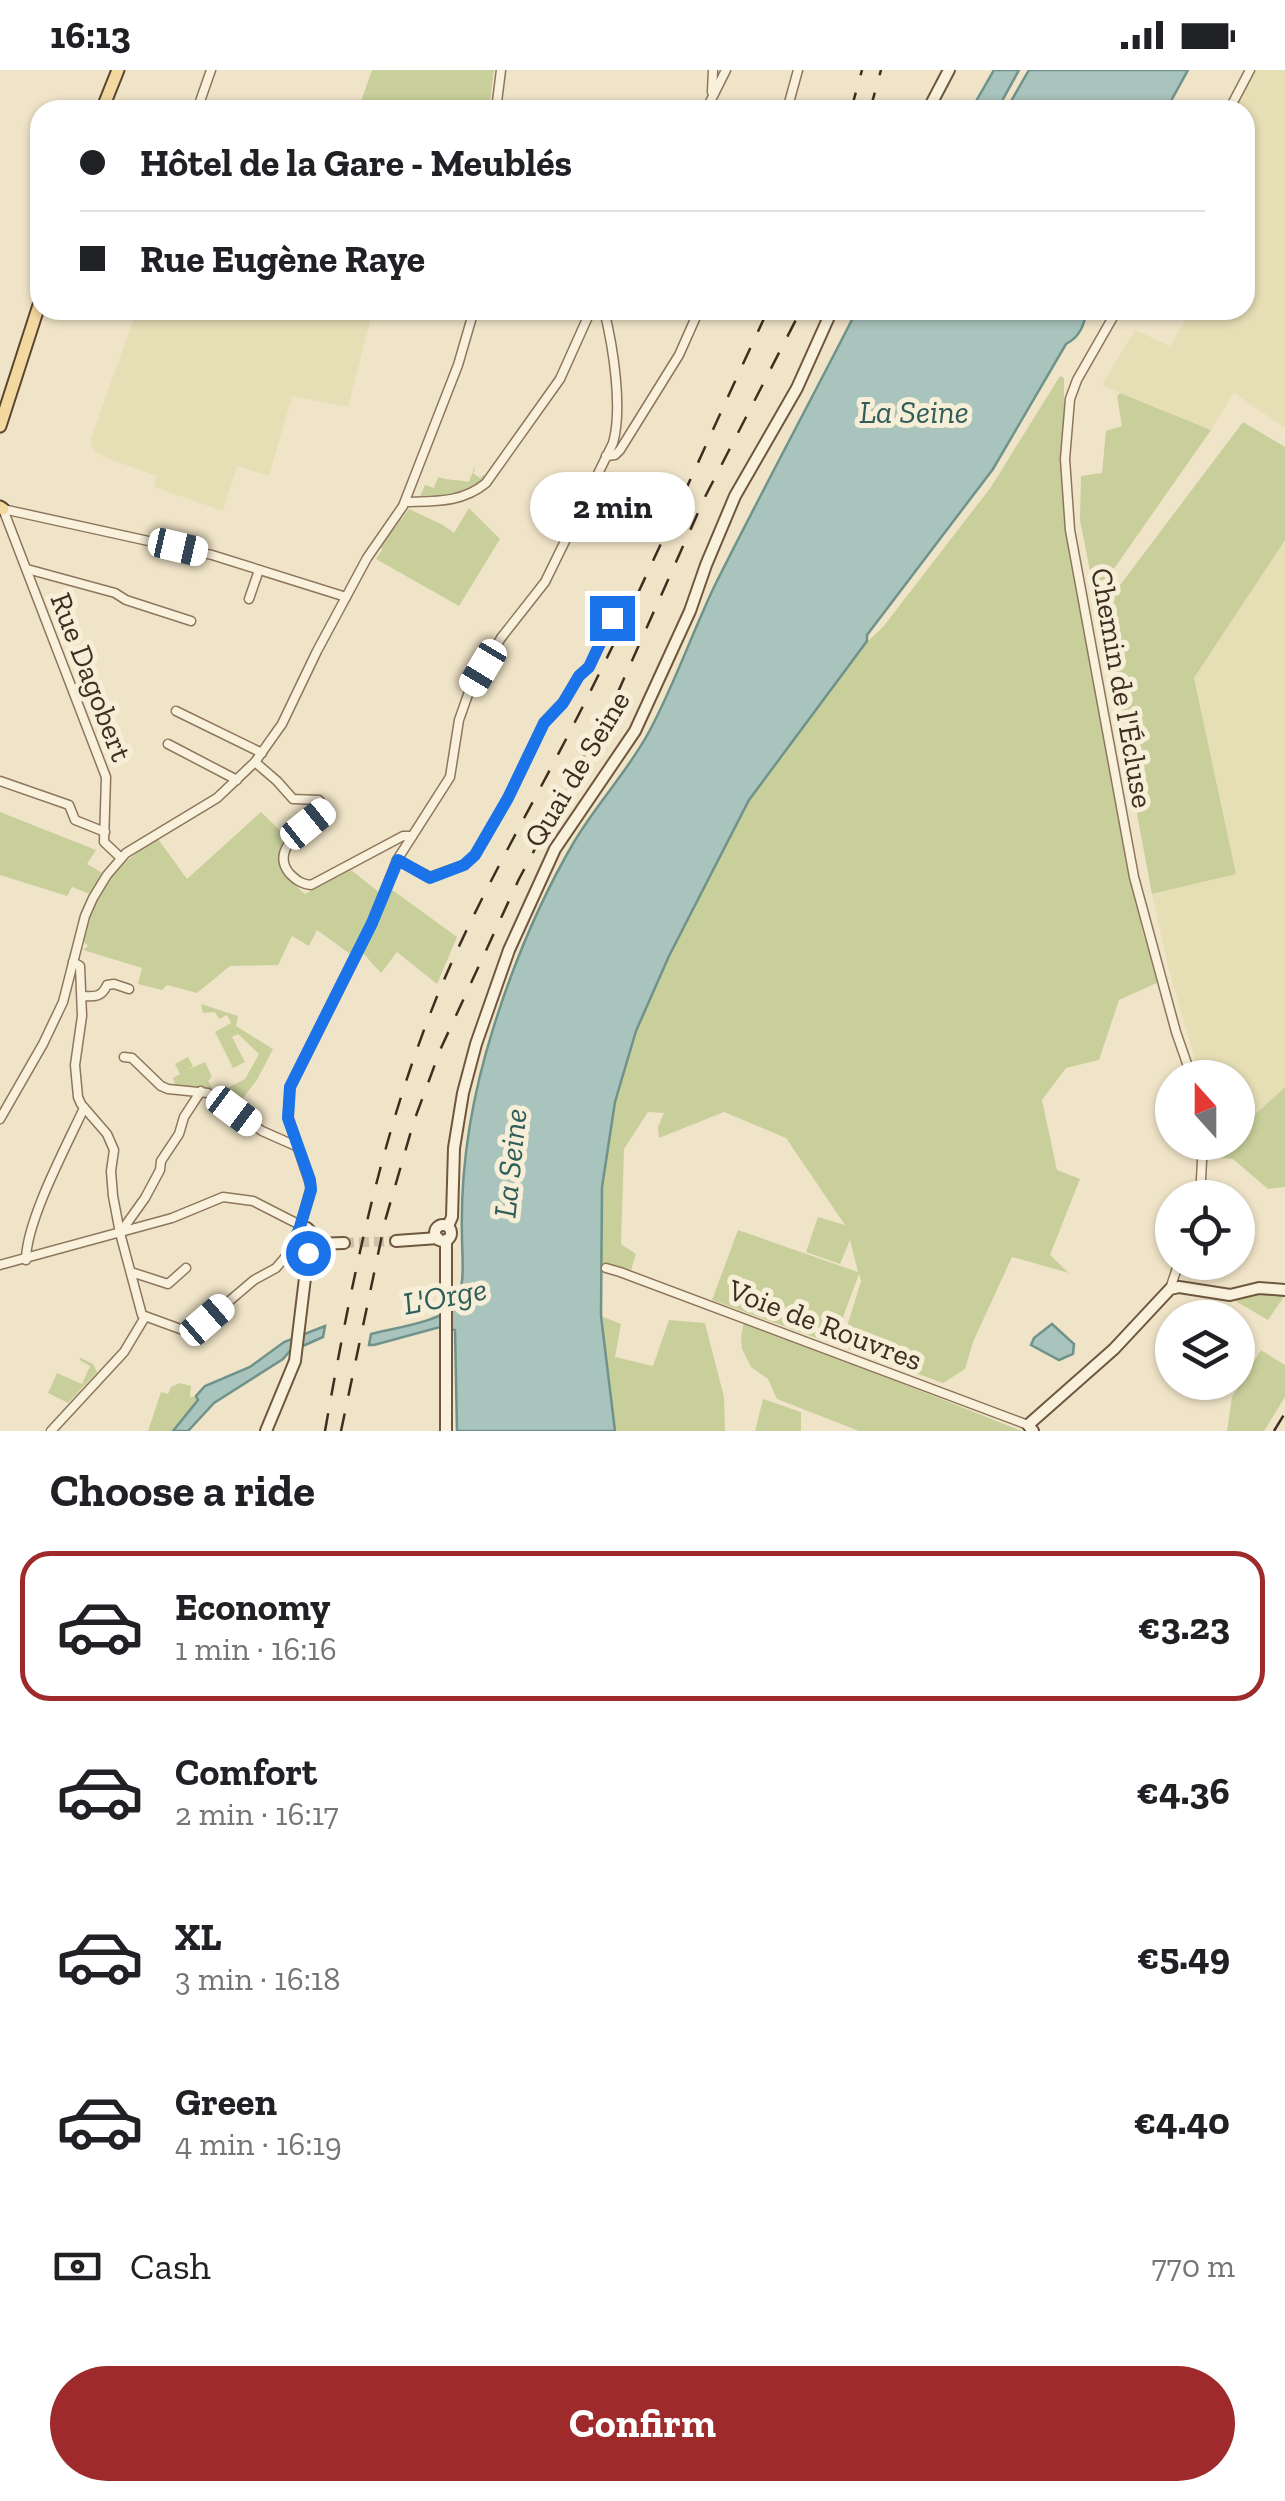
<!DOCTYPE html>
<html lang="en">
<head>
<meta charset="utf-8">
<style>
	body { margin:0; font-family:"Zilla Slab",serif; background:#f6f6f6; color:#202124; height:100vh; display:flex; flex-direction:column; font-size:38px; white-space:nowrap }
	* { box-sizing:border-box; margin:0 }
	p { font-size:32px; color:#757577 }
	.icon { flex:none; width:55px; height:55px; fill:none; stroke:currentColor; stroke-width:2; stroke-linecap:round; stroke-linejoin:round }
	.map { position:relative; height:1361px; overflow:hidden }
	.sheet { display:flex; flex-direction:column; background:#fff; flex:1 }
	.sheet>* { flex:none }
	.hud { position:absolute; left:30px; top:30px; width:1225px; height:220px; border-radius:30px; box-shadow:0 2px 8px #0004; display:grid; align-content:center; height:220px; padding:0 50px; background:#fff }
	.needle { width:65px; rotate:339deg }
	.buttons { position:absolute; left:1155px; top:990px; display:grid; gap:20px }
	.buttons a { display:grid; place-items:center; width:100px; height:100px; border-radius:50%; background:#fff; box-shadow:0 2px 8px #0004; font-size:50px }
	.end { position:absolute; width:45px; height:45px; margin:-22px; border:12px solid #1a73e8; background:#fff; box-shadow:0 0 0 5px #fff }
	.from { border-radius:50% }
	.bubble { position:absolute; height:70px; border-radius:35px; background:#fff; box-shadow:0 2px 8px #0004; font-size:32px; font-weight:800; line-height:70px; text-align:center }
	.car { position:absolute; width:30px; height:60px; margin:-30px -15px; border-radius:12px; box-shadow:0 0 8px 2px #0007; background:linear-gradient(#fff 24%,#345 0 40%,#fff 0 76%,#345 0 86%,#fff 0) }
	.hud b { display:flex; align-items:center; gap:35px; height:95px; font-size:38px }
	.hud b+b { border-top:2px solid #e0e0e0 }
	.hud i { width:25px; height:25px; background:#202124 }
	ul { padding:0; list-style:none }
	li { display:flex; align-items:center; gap:30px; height:150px; margin:0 20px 15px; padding:0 30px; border:5px solid transparent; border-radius:30px }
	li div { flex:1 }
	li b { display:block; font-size:38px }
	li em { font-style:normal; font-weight:800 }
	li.selected { border-color:#9e2a2b }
	li>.icon { width:90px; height:90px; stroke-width:1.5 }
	h2 { padding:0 50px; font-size:45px; line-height:120px }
	.pay { display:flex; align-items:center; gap:25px; height:110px; padding:0 50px; font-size:38px }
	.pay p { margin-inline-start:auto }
	.cta { display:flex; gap:20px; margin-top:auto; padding:20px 50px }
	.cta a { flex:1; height:115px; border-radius:60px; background:#9e2a2b; color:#fff; font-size:40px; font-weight:800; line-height:115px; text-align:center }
	.status { display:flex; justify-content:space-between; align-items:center; height:70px; padding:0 50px; background:#fff; direction:ltr }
	.status svg { height:28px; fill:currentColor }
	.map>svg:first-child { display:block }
	.farmland { fill:#e6deb5 }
	.green { fill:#c9cf9b }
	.water { fill:#a9c4bc; stroke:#6f938a; stroke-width:2.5 }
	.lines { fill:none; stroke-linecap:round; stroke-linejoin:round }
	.secondary-tunnel { stroke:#ccc0a6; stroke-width:10; stroke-dasharray:10 5; stroke-linecap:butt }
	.street-casing { stroke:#8d765c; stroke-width:11 }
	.secondary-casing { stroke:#6f573f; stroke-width:14 }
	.primary-casing { stroke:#5b4430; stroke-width:15 }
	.street { stroke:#faf1dc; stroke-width:8 }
	.secondary { stroke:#faf1dc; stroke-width:10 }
	.primary { stroke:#f3d9a0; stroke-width:11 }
	.rail { stroke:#3d2e20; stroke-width:2.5; stroke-dasharray:18 18; stroke-linecap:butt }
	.route { stroke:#1a73e8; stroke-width:12 }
	.labels { text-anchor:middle; stroke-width:10; stroke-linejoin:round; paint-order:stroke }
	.street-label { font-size:30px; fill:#3d2e20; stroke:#f7eed8 }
	.water-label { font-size:32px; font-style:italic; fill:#2f5d5a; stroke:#f7eed8 }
</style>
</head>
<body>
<div class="status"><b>16:13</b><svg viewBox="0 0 49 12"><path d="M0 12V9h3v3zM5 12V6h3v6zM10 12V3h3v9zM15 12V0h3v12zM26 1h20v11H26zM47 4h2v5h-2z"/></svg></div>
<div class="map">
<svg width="1285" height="1361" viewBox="0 0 1285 1361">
	<rect width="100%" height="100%" fill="#f0e4c8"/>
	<g class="farmland">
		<path d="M1256 0H1285V358L1234 323 1211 360 1102 315 1135 260 1170 276 1191 240H1245V40H1235Z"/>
		<path d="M137 240H373L348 337 292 326 269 406 237 396 223 441 154 417 157 406 104 387 95 381 91 375V368Z"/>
		<path d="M1285 470V1017L1238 1060V1008L1200 1007 1169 900 1152 824 1236 804 1194 608Z"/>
	</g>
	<g class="green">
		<path d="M372 0H494L489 40H358Z"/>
		<path d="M1060 306 1064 308V418L1113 708 1143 863 1159 912 1119 930 1099 990 1066 998 1042 1030 1057 1100 1080 1109 1050 1185 1069 1203 1012 1187 973 1272 965 1299 943 1313 841 1276 861 1211 859 1204 833 1274 712 1230 738 1160 858 1202 850 1170 840 1194 806 1182 818 1147 845 1155 786 1068 724 1042 659 1068 658 1057 664 1043 648 1042 624 1079 621 1174 636 1184 631 1200 601 1195 602 1117 615 1032 636 962 669 886 749 730 864 575 883 557 991 417Z"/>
		<path d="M1120 323 1211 360 1095 526 1080 450 1081 406 1102 403 1106 361 1122 356 1117 326Z"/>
		<path d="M1243 352 1285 377V470L1194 608 1236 804 1152 824 1099 543Z"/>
		<path d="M474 398 475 399 473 403 480 408 483 405 486 407C467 425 446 427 420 426L425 415 434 418 438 407C449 411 456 409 469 412Z"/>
		<path d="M469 438 500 469 459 536 376 489 382 480 381 476 409 439 443 455 454 463Z"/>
		<path d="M0 742 96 780 87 794 102 803 90 824 72 817 67 826 0 805Z"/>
		<path d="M261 742 287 767C267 792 286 807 305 824L351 800 380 823 350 884 317 860 309 876 292 866 278 895 230 896 197 923 167 915 162 920 138 914 142 898 83 880 88 876 84 872C91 822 116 794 158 769L187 809Z"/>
		<path d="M391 819 457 867 437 914 397 882 381 903 361 881 378 852Z"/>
		<path d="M201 934 238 946 236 956 273 979 257 1010 239 1033H230L221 1027 222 1021 245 1009 259 984 238 964 232 967 245 992 233 998 215 962 231 953 227 945 219 949 215 942 203 943Z"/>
		<path d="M188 987 193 996 187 1000 205 992 212 1007 208 1011 212 1018 176 1016 173 1008 180 1004 175 994Z"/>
		<path d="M1285 1017V1117L1268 1119 1233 1089 1209 1086 1224 1073 1238 1072V1060Z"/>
		<path d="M1258 1222 1285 1225 1268 1250 1230 1228Z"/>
		<path d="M601 1246 621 1254 615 1287 653 1296 669 1250 705 1253 724 1327 725 1361H615Z"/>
		<path d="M744 1251 1022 1361H859L777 1329 768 1309 751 1297 742 1279 741 1267Z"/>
		<path d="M1261 1280 1285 1295V1327L1264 1361H1227L1232 1327Z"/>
		<path d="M79 1287 93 1294 97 1302 68 1333 48 1323 57 1303 82 1314 90 1296 81 1291Z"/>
		<path d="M180 1313 191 1316 190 1327 198 1326V1330L173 1361H148L161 1322 168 1324 171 1317Z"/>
		<path d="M763 1329 801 1342V1361H755Z"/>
	</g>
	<g class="water">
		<path d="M994 0H1019L997 40H971Z"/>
		<path d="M1029 0H1188L1166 40 1156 36 1153 40H1006Z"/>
		<path d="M857 240H1087C1084 255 1080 267 1066 274L993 399 867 565V571L749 730 669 886 636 961 615 1032 602 1117 601 1246 615 1361H457L455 1260 440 1257 374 1275H369L371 1264C393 1258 443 1252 455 1234 466 1219 462 1185 462 1167 460 1097 472 1026 493 959 513 895 540 830 574 772 597 733 629 700 650 660 675 613 692 563 715 515 761 423 810 332 857 240Z"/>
		<path d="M1052 1254 1074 1274 1073 1284 1059 1290 1031 1275 1034 1268Z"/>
		<path d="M325 1256 323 1267 289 1282 283 1289 214 1333 188 1361H173L198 1330 196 1326 205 1316 250 1297 284 1272Z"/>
	</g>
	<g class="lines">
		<path class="secondary-tunnel" d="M344 1173 396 1171"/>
		<g class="street-casing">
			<g id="street">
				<path d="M712 22 713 0"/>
				<path d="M197 40 211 0"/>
				<path d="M496 40 501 0"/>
				<path d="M706 40 726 0"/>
				<path d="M787 40 798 0"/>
				<path d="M1229 40 1250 0"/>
				<path d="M1117 240 1077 310 1070 329 1065 389 1070 460 1134 807 1176 962 1192 1008"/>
				<path d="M606 386 615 385 620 380 679 285 699 240"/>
				<path d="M405 432C435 431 462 433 486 413L560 309 591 240"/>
				<path d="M3 439 106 707 104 772 121 788"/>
				<path d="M3 439 212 485 346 527"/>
				<path d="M27 499 115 523 126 530 191 551"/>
				<path d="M249 529 259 500"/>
				<path d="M176 641 262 683"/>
				<path d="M168 674 237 710"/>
				<path d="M255 692 277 711 293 729 319 730 325 737 324 742C307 756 268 779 290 804 297 811 302 814 311 815L403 766H412"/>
				<path d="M0 711 69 735 75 750 105 762"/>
				<path d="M397 790 430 807 464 795 475 785 508 728 544 653 563 633 579 606 589 597 619 534"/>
				<path d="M73 892 80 896 82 946 75 995 78 1027 81 1034 107 1064 114 1080 111 1101 113 1126 120 1163 142 1245 183 1260 194 1259 207 1250 254 1210 276 1198 292 1179"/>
				<path d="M82 926C95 927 102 927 107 915L114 914 129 919"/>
				<path d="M124 987 132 988 161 1016 168 1019 208 1023 262 1061 296 1076"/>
				<path d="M0 1049 43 974 63 932 85 846 93 828 107 805 126 783 217 728 255 692 282 654 317 581 367 488 403 436 458 295 474 240"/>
				<path d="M1200 1128 1203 1072"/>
				<path d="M299 1160 311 1117 288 1048 290 1017 372 853 397 790 450 707 459 650 470 619 501 568 545 512 613 373C623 338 613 276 604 240"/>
				<path d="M120 1163 145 1128 160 1100 161 1091 179 1064 184 1047 201 1021"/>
				<path d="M26 1190C26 1151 67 1075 84 1038"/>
				<path d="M0 1195 172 1148 223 1127 253 1131 300 1155"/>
				<path d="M606 1198 620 1202 1028 1355"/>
				<path d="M131 1202 168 1214 186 1198"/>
				<path d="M1170 1219 1179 1192"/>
				<path d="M51 1361 124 1282 145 1247"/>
			</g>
		</g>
		<g class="secondary-casing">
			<g id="secondary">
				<path d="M928 40 949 0"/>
				<circle cx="443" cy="1163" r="8"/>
				<path d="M448 1156 452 1147 454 1078 463 1023 476 974 509 880 555 779 635 661 690 541 706 495 735 426 797 318 832 240"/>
				<path d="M302 1158H307L317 1168 308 1183 303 1185 292 1179 291 1176Z"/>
				<path d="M396 1171 438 1168"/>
				<path d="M314 1174 344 1173"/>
				<path d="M266 1361 295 1291 308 1183"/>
				<path d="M446 1361V1170"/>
				<path d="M1033 1361 1028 1355 1114 1279 1170 1219 1179 1217 1230 1225 1259 1218 1285 1220"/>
			</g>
		</g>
		<g class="primary-casing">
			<g id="primary">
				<path d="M102 40 118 0"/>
				<path d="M0 356 40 232"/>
				<path d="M0 437 3 439"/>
			</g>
		</g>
		<use href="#street" class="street"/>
		<use href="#secondary" class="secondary"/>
		<use href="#primary" class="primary"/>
		<g class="rail">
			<path d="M851 40 862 0"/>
			<path d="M870 40 881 0"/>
			<path d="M325 1361C351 1214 380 1068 436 929 480 821 541 722 592 618 654 494 709 366 768 240"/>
			<path d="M341 1361 385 1151 414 1051 441 978 519 809 618 622 705 427 801 240"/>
			<path d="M1274 1361 1285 1343"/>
		</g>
	</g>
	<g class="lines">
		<path class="route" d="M308 1183 300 1185 291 1176 299 1160 311 1120 310 1110 288 1048 290 1017 372 853 398 790 430 808 464 795 475 785 508 728 544 653 563 633 579 606 589 597 612 548"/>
	</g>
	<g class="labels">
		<g class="street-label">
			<text transform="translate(91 607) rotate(69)" y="10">Rue Dagobert</text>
			<text transform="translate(1122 618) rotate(80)" y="10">Chemin de l'Écluse</text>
			<text transform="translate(577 699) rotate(-59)" y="10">Quai de Seine</text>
			<text transform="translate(825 1255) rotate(21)" y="10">Voie de Rouvres</text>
		</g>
		<g class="water-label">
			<text x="914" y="353">La Seine</text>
			<text transform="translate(510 1093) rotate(-84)" y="11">La Seine</text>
			<text transform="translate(445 1226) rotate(-11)" y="11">L'Orge</text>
		</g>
	</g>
</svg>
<div class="buttons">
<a><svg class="needle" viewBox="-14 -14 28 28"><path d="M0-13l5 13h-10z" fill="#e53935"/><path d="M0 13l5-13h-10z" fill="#757577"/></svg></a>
<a><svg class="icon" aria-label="locate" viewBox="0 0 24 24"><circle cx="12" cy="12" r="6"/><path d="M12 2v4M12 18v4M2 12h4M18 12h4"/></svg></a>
<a><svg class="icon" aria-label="layers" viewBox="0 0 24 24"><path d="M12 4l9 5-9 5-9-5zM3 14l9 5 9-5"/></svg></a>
</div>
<i class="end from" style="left:308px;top:1183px"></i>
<i class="end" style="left:612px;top:548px"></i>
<div class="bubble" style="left:530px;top:402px;width:165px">2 min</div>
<i class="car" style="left:178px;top:477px;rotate:103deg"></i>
<i class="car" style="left:483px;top:598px;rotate:211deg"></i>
<i class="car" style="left:308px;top:754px;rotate:51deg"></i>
<i class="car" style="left:234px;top:1041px;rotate:127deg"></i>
<i class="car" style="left:207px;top:1250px;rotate:49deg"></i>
<div class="hud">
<b><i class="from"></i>Hôtel de la Gare - Meublés</b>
<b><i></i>Rue Eugène Raye</b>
</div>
</div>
<section class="sheet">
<h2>Choose a ride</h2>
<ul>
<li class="selected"><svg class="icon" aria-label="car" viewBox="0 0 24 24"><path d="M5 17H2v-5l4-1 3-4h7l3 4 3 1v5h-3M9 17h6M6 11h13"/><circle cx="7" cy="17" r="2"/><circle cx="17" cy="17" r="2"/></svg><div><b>Economy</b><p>1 min · 16:16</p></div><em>€3.23</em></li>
<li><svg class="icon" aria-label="car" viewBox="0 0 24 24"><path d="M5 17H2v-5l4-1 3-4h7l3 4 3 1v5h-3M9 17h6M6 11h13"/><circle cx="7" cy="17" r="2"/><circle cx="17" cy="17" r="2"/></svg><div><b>Comfort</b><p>2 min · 16:17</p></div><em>€4.36</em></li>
<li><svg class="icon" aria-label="car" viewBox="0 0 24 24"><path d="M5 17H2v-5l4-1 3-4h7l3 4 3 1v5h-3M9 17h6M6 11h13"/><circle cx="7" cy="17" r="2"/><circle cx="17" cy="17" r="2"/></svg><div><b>XL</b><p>3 min · 16:18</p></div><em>€5.49</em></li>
<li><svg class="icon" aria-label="car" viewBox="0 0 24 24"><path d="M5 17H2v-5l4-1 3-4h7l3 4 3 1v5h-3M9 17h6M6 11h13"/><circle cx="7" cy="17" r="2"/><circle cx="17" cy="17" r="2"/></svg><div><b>Green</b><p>4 min · 16:19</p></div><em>€4.40</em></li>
</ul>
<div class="pay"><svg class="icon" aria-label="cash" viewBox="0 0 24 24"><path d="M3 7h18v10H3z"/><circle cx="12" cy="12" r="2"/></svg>Cash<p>770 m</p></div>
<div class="cta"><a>Confirm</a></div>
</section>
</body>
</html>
